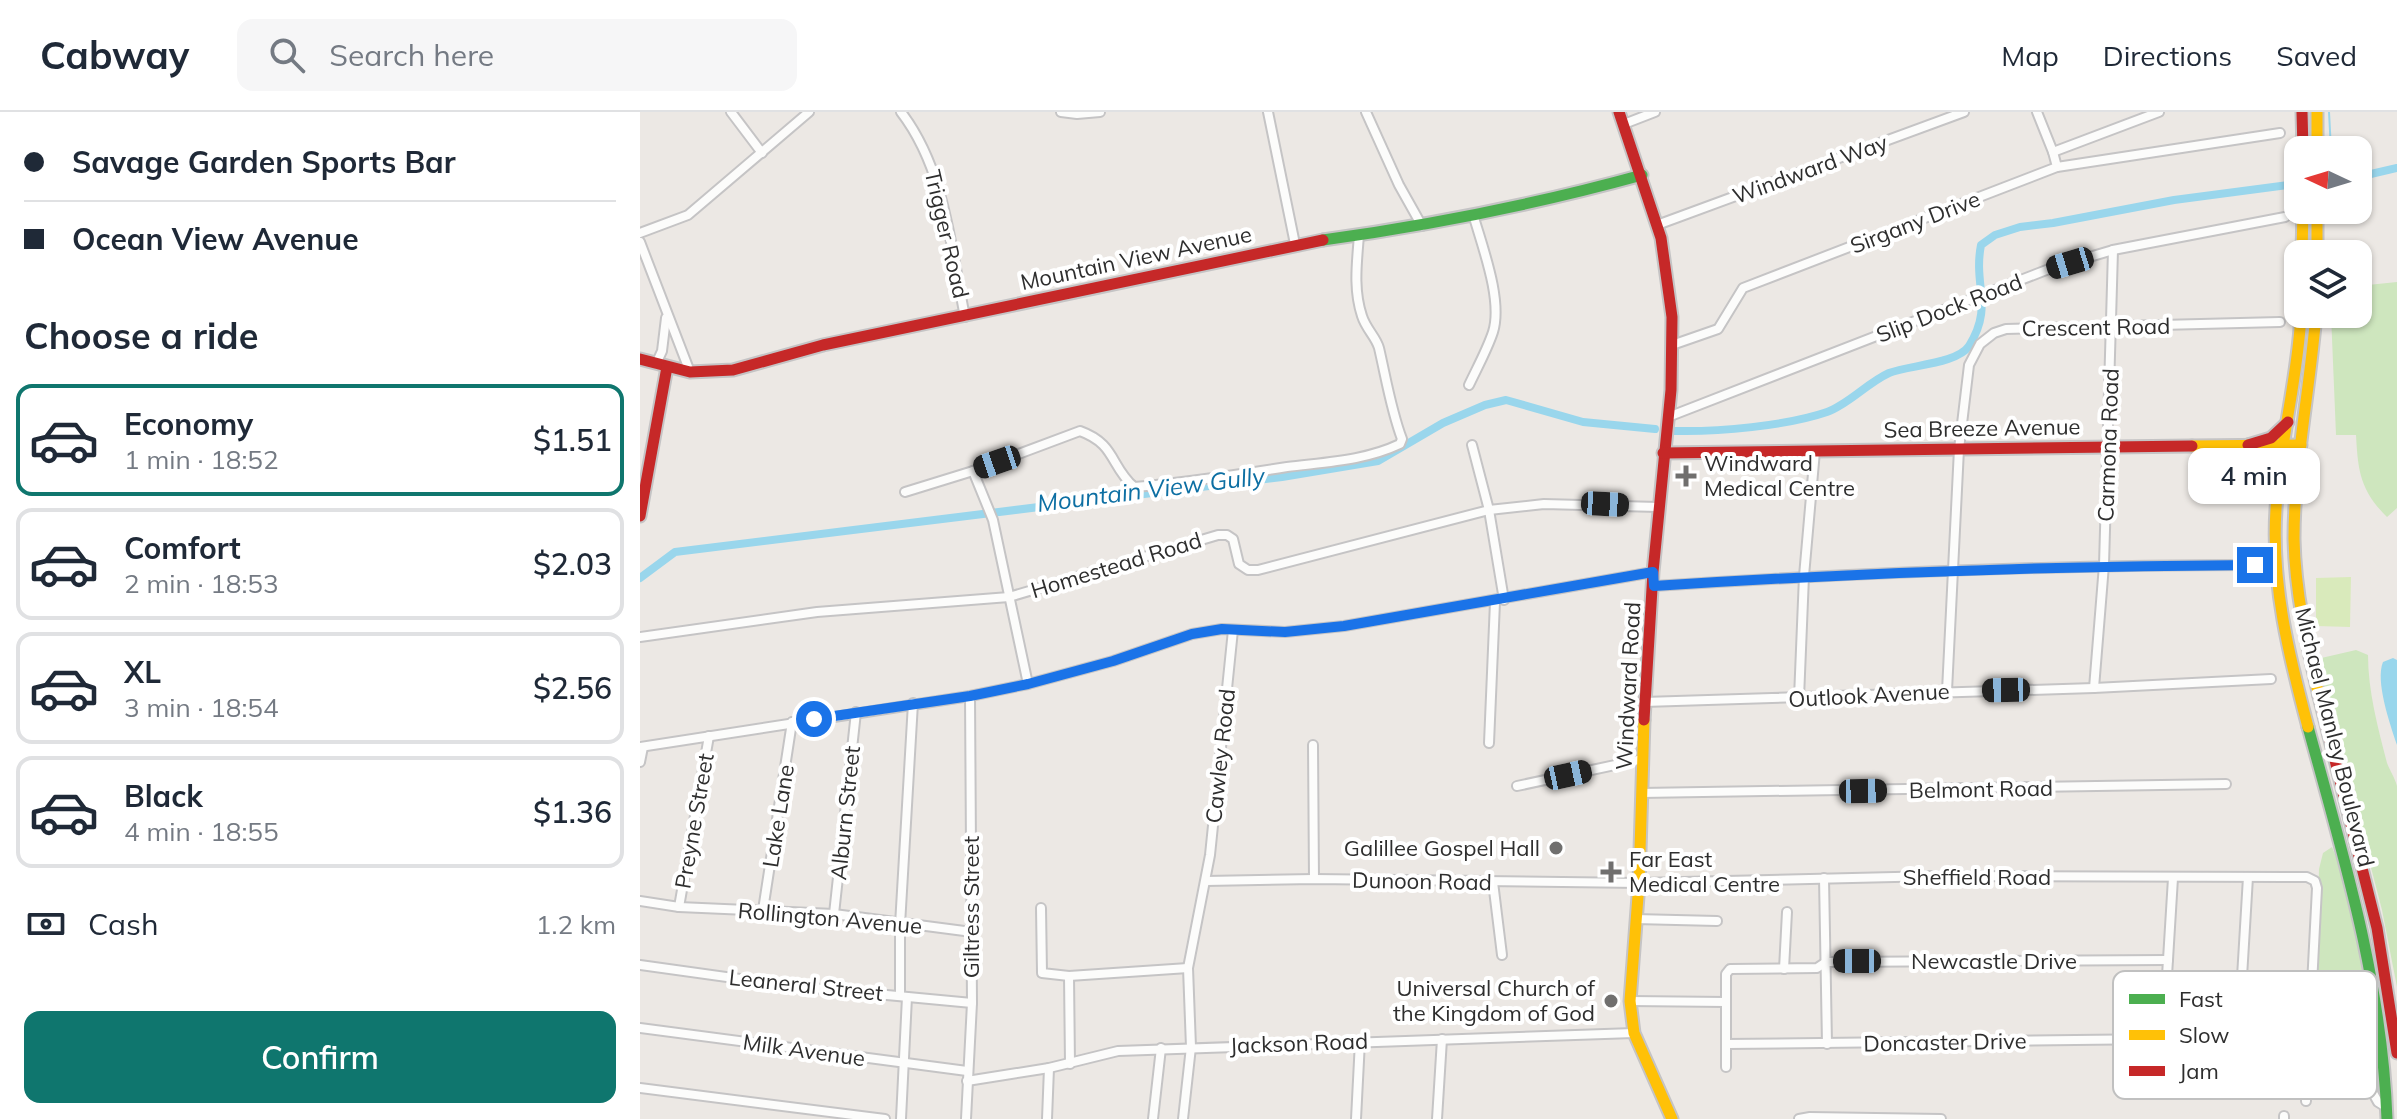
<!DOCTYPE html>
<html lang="en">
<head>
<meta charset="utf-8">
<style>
	body { margin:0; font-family:Mulish,sans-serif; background:#f6f6f7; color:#1f2937; height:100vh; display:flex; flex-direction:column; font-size:30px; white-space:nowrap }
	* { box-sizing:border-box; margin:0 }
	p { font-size:26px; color:#747a83 }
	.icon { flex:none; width:44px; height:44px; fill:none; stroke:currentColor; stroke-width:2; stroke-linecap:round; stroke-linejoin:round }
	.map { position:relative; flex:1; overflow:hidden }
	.panel { display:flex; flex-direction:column; background:#fff; width:640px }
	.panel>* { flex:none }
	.top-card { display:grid; align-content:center; height:176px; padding:0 24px; background:#fff }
	.needle { width:52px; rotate:274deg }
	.fabs { position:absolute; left:1644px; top:24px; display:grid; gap:16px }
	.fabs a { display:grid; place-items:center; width:88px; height:88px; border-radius:16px; background:#fff; box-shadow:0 2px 6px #0004; font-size:40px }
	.end { position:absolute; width:36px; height:36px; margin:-18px; border:10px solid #1a73e8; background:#fff; box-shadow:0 0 0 4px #fff }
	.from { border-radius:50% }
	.bubble { position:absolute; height:56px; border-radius:16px; background:#fff; box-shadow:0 2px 6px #0004; font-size:26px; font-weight:600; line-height:56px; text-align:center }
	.car { position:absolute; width:24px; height:48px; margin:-24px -12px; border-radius:10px; box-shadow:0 0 6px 2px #0007; background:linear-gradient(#222 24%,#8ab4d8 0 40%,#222 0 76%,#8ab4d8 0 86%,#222 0) }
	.top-card b { display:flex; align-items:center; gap:28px; height:76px; font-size:30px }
	.top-card b+b { border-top:2px solid #e0e1e3 }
	.top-card i { width:20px; height:20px; background:#1f2937 }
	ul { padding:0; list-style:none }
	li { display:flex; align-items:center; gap:24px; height:112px; margin:0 16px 12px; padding:0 8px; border:4px solid #e0e1e3; border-radius:16px }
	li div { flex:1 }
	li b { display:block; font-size:30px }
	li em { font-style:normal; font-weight:600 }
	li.on { border-color:#0f766e }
	li>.icon { width:72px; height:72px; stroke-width:1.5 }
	h2 { padding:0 24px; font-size:36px; line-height:96px }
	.pay { display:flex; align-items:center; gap:20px; height:88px; padding:0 24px; font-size:30px }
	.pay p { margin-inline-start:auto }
	.button { display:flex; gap:16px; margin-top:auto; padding:16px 24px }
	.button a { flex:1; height:92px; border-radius:16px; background:#0f766e; color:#fff; font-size:32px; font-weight:600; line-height:92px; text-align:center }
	header { display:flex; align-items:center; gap:48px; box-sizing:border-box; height:112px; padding:0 40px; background:#fff; border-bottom:2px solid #e0e1e3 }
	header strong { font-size:38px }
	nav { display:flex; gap:44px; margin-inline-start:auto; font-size:28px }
	.search { width:560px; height:72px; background:#f6f6f7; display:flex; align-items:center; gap:20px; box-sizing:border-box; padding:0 28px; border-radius:16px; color:#747a83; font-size:30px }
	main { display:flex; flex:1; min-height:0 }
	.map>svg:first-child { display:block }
	.green { fill:#cee6be }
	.pitch { fill:#d9eabb }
	.water { fill:#99d6ec }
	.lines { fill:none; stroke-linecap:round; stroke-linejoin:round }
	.stream { stroke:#99d6ec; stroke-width:2 }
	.canal { stroke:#99d6ec; stroke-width:8 }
	.street-casing { stroke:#c5c4c5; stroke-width:12 }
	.fast-casing { stroke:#c5c4c5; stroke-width:15 }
	.slow-casing { stroke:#c5c4c5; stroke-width:15 }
	.jam-casing { stroke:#c5c4c5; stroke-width:15 }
	.street { stroke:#fcfcfb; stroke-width:8 }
	.fast { stroke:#4caf50; stroke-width:11 }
	.slow { stroke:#ffc107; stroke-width:11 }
	.jam { stroke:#c62828; stroke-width:11 }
	.route { stroke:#1a73e8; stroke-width:10 }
	.poi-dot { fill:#706f6e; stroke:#fff; stroke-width:3 }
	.labels { text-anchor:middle; stroke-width:8; stroke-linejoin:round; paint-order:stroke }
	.street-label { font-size:22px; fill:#2e2e2e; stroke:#fff }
	.poi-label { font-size:22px; fill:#2e2e2e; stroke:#fff; text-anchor:start }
	.water-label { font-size:24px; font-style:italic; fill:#0d6fa3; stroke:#fff }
	.key { fill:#fff; stroke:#c0c0c0; stroke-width:2 }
	.key-label { font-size:22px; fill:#2e2e2e }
</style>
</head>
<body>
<header>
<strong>Cabway</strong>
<div class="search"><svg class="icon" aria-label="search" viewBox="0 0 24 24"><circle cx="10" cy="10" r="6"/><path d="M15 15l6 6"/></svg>Search here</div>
<nav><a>Map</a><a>Directions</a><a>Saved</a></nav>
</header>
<main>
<section class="panel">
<div class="top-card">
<b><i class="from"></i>Savage Garden Sports Bar</b>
<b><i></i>Ocean View Avenue</b>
</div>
<h2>Choose a ride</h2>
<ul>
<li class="on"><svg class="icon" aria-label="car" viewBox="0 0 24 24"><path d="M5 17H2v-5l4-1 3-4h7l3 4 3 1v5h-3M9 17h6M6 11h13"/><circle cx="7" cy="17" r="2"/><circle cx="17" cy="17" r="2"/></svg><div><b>Economy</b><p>1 min · 18:52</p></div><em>$1.51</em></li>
<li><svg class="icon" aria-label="car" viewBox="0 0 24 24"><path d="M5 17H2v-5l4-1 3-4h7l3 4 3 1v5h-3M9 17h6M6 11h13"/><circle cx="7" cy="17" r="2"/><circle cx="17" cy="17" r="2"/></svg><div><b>Comfort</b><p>2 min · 18:53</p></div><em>$2.03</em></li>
<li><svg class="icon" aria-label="car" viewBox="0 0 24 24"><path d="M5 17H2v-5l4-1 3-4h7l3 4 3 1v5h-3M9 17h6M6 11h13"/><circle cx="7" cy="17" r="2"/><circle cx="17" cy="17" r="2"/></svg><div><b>XL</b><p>3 min · 18:54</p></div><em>$2.56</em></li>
<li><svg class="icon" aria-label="car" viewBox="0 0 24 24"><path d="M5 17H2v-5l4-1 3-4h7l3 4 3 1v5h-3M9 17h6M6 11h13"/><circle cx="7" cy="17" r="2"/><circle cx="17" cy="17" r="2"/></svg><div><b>Black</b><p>4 min · 18:55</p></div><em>$1.36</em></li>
</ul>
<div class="pay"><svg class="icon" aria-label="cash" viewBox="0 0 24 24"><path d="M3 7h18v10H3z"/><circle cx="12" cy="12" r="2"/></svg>Cash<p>1.2 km</p></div>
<div class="button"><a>Confirm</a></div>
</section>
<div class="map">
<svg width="1757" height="1007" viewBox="0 0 1757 1007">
	<rect width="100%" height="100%" fill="#ece8e4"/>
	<g class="green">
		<path d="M1757 170V396L1747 405C1720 378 1718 359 1716 323H1696L1691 202H1718V174Z"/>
		<path d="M1716 538 1728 543C1728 579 1738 616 1747 651 1750 659 1755 666 1757 674V875L1742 798 1677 547Z"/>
		<path d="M1692 735 1701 757 1734 898 1715 885 1676 880 1679 757 1683 741Z"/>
	</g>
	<path class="pitch" d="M1711 465 1710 515 1676 514V466Z"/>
	<path class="water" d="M1753 546 1757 548V633C1750 612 1735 569 1743 550Z"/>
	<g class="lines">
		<path class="stream" d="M1689 0 1691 38"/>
		<g class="canal">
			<path d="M1718 65 1757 56"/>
			<path d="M1035 319C1078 320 1146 314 1187 300 1209 292 1227 271 1249 261 1269 253 1317 252 1329 234 1354 194 1333 174 1341 133L1355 123 1380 115 1413 111 1534 88 1655 72"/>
			<path d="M0 466 35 440 642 365 738 349 803 311 845 293 866 288 943 310 1015 317"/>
		</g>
		<g class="street-casing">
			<g id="street">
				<path d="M91 0 122 41"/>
				<path d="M261 0C305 57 311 136 325 205"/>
				<path d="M421 0 437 2 460 0"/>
				<path d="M628 0 655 132"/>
				<path d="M726 0 759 73 782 114"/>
				<path d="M1397 0 1413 40"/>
				<path d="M984 12 1015 0"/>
				<path d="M1417 55 1640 21"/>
				<path d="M1017 113 1324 0"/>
				<path d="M0 121 48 103 169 0"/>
				<path d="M0 130 50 260"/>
				<path d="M1032 233 1078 217 1103 176 1417 55 1413 40 1519 0"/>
				<path d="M16 252 22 239 26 206"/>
				<path d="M829 273C837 256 847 238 853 220 863 188 842 134 833 102"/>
				<path d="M1028 305 1409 157 1473 138 1645 105"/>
				<path d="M832 333 849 398 864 488"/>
				<path d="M333 359 353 408 388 572"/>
				<path d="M265 380 333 359 440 319C476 332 470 354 494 375 545 371 596 363 647 355 686 350 724 349 760 332L762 327C751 298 746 266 739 236 736 225 726 217 722 204 713 177 717 150 719 123"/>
				<path d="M1014 474C1214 461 1415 453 1615 453"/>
				<path d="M0 525 177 500 369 485 578 423H587L593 427 599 452 608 458H618L849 398 904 392 1018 395"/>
				<path d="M1454 576 1464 453 1473 138"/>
				<path d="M1307 579 1319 337 1329 253 1340 232 1354 221 1366 217 1640 210"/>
				<path d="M1159 586 1164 464 1175 339"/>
				<path d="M1004 590 1454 576 1631 567"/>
				<path d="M849 631 855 490"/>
				<path d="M673 633 674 767"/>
				<path d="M0 635 330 584 388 572 473 549 552 522 582 517 645 520 704 514 1013 460"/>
				<path d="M0 650 3 635"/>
				<path d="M877 674 1003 647"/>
				<path d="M1001 681 1586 672"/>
				<path d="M1184 766 1187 932"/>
				<path d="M566 769 674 767 999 771 1297 764 1667 765 1675 769 1677 776 1666 989"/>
				<path d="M853 770 862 843"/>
				<path d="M0 789 39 795 194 802 332 820"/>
				<path d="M39 795 69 624"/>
				<path d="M401 796 402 861 429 864 548 856"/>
				<path d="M123 798 152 610"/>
				<path d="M194 802 216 600"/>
				<path d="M995 807 1077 809"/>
				<path d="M0 853 151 874 332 891"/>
				<path d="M1144 857 1147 800"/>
				<path d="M429 864 430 952"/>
				<path d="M1527 871 1601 874"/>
				<path d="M260 883V813L273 591"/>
				<path d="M1671 885 1713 889 1727 896 1731 909 1733 981 1738 990 1746 995"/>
				<path d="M990 889 1086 890"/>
				<path d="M0 916 327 959"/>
				<path d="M1598 930 1668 933"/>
				<path d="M1086 932 1523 927"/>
				<path d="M1086 955V862L1090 857 1177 856 1186 850 1528 848"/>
				<path d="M327 969 409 956 478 939 994 921"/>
				<path d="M0 976 245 1007"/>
				<path d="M1520 978 1533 766"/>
				<path d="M1595 982 1608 765"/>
				<path d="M261 1007 267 885"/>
				<path d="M326 1007 332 891 330 584"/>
				<path d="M407 1007 409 956"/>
				<path d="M513 1007 521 936"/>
				<path d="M543 1007 551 935 548 856 570 743 593 518"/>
				<path d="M716 1007 720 929"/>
				<path d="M797 1007 802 927"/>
				<path d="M1159 1007 1170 1005 1301 1007"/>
				<path d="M1644 1007V1004"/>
			</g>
		</g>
		<g class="fast-casing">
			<g id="fast">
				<path d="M683 128C791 113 897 92 1002 63"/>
				<path d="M1668 615C1704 746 1742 870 1747 1007"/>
			</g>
		</g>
		<g class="slow-casing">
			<g id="slow">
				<path d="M1677 0V38"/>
				<path d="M1677 98V142"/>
				<path d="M1662 142 1663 98"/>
				<path d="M1661 202C1658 268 1639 332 1636 397 1631 472 1649 544 1668 615"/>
				<path d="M1676 202C1670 277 1654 352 1654 427 1655 480 1667 532 1679 584"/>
				<path d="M1608 333 1628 340 1637 363"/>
				<path d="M1552 334 1661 333"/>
				<path d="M1004 608 999 771 990 889 994 921 1032 1007"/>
			</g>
		</g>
		<g class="jam-casing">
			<g id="jam">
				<path d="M979 0 1021 126 1032 205 1031 278 1013 460 1004 608"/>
				<path d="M1662 0 1663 38"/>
				<path d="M0 247 50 260 93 258 183 233 683 128"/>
				<path d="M1608 333 1631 326 1648 310"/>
				<path d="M1023 341 1552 334"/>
				<path d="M0 404 27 255"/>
				<path d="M1679 584 1737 816 1757 941"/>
			</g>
		</g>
		<use href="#street" class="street"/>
		<use href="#fast" class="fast"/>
		<use href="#slow" class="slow"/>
		<use href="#jam" class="jam"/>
	</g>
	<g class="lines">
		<path class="route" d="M174 607 330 584 388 572 473 549 552 522 582 517 645 520 704 514 1013 460 1014 474C1214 461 1414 454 1615 453"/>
	</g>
	<g class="poi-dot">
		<path d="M1042 352h8v8h8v8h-8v8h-8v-8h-8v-8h8z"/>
		<circle cx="916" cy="736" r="8"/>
		<path d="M967 748h8v8h8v8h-8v8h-8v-8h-8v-8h8z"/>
		<circle cx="971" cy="889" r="8"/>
	</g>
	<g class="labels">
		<g class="street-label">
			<text transform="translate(1170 57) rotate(-20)" y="8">Windward Way</text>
			<text transform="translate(1275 110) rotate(-21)" y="8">Sirgany Drive</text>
			<text transform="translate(307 122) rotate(77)" y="8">Trigger Road</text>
			<text transform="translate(496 146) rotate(-12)" y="8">Mountain View Avenue</text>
			<text transform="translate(1309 196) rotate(-21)" y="8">Slip Dock Road</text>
			<text transform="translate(1456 215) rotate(-1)" y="8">Crescent Road</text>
			<text transform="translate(1342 316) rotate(-1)" y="8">Sea Breeze Avenue</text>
			<text transform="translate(1468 333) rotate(-88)" y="8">Carmona Road</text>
			<text transform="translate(476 453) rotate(-17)" y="8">Homestead Road</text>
			<text transform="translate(988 574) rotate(-87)" y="8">Windward Road</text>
			<text transform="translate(1229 583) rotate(-3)" y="8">Outlook Avenue</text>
			<text transform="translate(1695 625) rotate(76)" y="8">Michael Manley Boulevard</text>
			<text transform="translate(580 644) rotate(-84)" y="8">Cawley Road</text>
			<text transform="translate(1341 677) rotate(-1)" y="8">Belmont Road</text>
			<text transform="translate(205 701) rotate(-84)" y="8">Alburn Street</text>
			<text transform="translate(138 704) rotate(-81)" y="8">Lake Lane</text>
			<text transform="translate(54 709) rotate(-80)" y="8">Preyne Street</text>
			<text x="1337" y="773">Sheffield Road</text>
			<text transform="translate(782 769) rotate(1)" y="8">Dunoon Road</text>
			<text transform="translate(331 795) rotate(-90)" y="8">Giltress Street</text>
			<text transform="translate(190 806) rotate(5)" y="8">Rollington Avenue</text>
			<text x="1354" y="857">Newcastle Drive</text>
			<text transform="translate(166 873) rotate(6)" y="8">Leaneral Street</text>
			<text transform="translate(1305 930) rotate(-1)" y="8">Doncaster Drive</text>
			<text transform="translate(659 931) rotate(-2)" y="8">Jackson Road</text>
			<text transform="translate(164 938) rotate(8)" y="8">Milk Avenue</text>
		</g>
		<g class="poi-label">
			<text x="1064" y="359">Windward<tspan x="1064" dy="25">Medical Centre</tspan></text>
			<text x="900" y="744" text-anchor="end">Galillee Gospel Hall</text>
			<text x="989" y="755">Far East<tspan x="989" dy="25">Medical Centre</tspan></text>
			<text x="955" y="884" text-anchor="end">Universal Church of<tspan x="955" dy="25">the Kingdom of God</tspan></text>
		</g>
		<g class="water-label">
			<text transform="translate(511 378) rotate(-7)" y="8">Mountain View Gully</text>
		</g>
	</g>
	<rect x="1473" y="859" width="264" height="128" rx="12" class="key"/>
	<rect x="1489" y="882" width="36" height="10" fill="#4caf50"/>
	<rect x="1489" y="918" width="36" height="10" fill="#ffc107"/>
	<rect x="1489" y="954" width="36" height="10" fill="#c62828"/>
	<g class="key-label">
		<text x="1539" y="895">Fast</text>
		<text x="1539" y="931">Slow</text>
		<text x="1539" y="967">Jam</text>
	</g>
</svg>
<div class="fabs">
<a><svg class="needle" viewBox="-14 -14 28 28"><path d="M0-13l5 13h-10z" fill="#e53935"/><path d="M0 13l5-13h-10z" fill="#747a83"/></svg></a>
<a><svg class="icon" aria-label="layers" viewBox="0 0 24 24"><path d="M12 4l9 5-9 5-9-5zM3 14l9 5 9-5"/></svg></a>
</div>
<i class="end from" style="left:174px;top:607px"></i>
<i class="end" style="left:1615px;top:453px"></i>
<div class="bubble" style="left:1548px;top:336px;width:132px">4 min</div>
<i class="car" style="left:1430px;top:151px;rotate:253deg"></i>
<i class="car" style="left:357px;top:350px;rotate:251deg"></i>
<i class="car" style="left:965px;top:392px;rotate:93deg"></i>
<i class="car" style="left:1366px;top:578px;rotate:269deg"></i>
<i class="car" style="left:928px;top:663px;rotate:78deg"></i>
<i class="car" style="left:1223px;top:679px;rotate:89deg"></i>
<i class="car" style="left:1217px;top:849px;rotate:270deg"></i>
</div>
</main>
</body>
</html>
